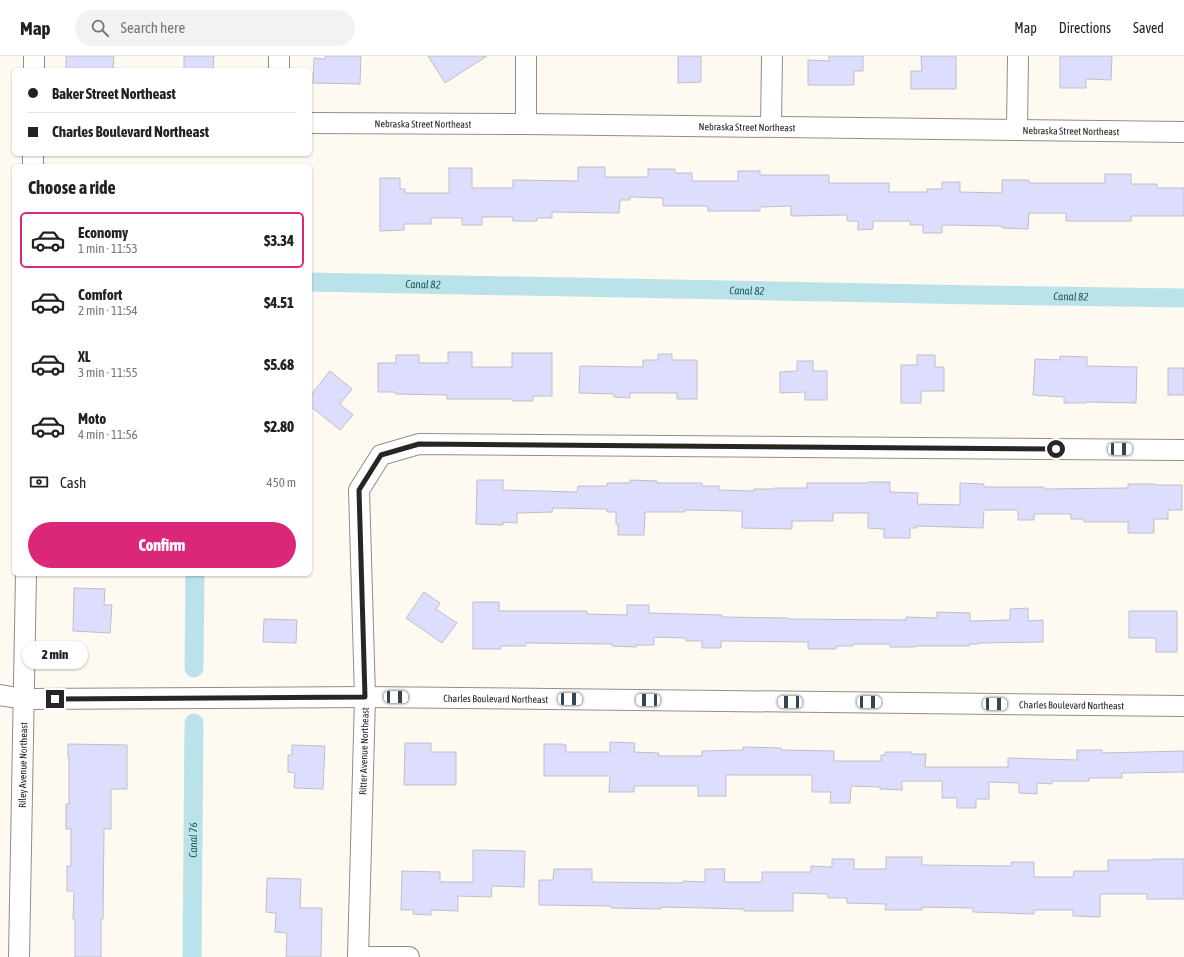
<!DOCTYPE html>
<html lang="en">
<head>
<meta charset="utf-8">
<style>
	body { margin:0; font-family:"Asap Condensed",sans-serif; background:#f2f2f2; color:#222; height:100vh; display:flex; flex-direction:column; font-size:15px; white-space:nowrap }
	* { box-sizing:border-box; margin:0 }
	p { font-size:13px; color:#767676 }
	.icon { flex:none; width:22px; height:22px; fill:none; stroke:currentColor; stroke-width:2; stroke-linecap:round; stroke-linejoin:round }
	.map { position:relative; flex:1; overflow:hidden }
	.side { position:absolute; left:12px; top:108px; width:300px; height:412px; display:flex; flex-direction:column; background:#fff; border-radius:6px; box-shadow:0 1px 3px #0004 }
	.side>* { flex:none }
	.banner { position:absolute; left:12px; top:12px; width:300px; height:88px; border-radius:6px; box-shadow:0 1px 3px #0004; display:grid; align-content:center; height:88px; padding:0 16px; background:#fff }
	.end { position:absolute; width:18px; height:18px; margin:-9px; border:5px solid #282623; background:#fff; box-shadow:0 0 0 2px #fff }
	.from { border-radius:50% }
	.bubble { position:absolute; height:28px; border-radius:14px; background:#fff; box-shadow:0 1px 3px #0004; font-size:13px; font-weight:800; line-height:28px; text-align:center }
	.car { position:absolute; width:12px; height:24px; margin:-12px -6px; border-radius:5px; box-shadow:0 0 3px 1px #0007; background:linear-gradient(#fff 24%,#345 0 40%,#fff 0 76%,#345 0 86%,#fff 0) }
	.banner b { display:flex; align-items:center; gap:14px; height:38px; font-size:15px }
	.banner b+b { border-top:1px solid #e0e0e0 }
	.banner i { width:10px; height:10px; background:#222 }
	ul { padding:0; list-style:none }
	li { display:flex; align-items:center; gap:12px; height:56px; margin:0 8px 6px; padding:0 8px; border:2px solid transparent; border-radius:6px }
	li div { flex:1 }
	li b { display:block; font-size:15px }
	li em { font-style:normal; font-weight:800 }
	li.active { border-color:#db2777 }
	li>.icon { width:36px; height:36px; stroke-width:1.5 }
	h2 { padding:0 16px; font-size:18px; line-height:48px }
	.pay { display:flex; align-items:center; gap:10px; height:44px; padding:0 16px; font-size:15px }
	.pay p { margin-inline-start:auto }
	.cta { display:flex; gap:8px; margin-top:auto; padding:8px 16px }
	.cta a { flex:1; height:46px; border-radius:24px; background:#db2777; color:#fff; font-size:16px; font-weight:800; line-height:46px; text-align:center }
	header { display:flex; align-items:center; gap:24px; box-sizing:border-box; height:56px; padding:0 20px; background:#fff; border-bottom:1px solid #e0e0e0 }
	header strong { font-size:19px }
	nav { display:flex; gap:22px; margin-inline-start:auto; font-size:14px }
	.search { width:280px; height:36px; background:#f2f2f2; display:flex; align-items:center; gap:10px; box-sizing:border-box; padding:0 14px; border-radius:22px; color:#767676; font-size:15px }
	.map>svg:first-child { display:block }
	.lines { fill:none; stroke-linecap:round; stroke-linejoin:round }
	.canal { stroke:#b9e3e8; stroke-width:19 }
	.building { fill:#ddddfd; stroke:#bebec7 }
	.minor-casing { stroke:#928e86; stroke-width:22 }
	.minor { stroke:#fff; stroke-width:20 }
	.route { stroke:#282623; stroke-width:5 }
	.labels { text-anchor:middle; stroke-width:3; stroke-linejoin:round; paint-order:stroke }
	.street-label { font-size:10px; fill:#282623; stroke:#fff }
	.water-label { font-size:11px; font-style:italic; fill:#1c565c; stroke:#fff }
</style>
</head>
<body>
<header>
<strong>Map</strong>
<div class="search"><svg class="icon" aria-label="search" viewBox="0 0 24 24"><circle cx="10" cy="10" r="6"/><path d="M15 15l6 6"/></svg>Search here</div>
<nav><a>Map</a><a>Directions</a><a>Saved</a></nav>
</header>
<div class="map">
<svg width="1184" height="901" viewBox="0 0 1184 901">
	<rect width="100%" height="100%" fill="#fffaf1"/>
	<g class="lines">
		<g class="canal">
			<path id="s1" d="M310 226 978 239 1184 242"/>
			<path d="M194 612 195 518"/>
			<path id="s2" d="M192 901 194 667"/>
		</g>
	</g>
	<g class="building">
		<path d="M66 0H114L113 14H66Z"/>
		<path d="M184 0H214L213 14H184Z"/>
		<path d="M326 0H361L360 28 313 27 314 2 325 3Z"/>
		<path d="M428 0H487L445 27Z"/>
		<path d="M678 0H701V26L678 27Z"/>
		<path d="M829 0H863V15H854V29H808V4L829 5Z"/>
		<path d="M921 0H956V33H911V15H922Z"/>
		<path d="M1060 0H1112L1111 24 1086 23V32H1060Z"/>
		<path d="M578 111H605V121H648V113H675V117H692V125H738V115H760V119H829V127H889V136H927V133H942V126H960V136L1002 137V124H1029V127H1105V118H1131V128H1157V132H1184V160H1131V165H1066V157H1029L1028 173 1002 172V170L942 169V177H923V169H910V165H873V173L858 174V165H847V159L791 160V150L760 151V155H708V150H663V142L630 141V144H620L619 157 552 156V162H537V165H513V161H482V169H462V162H431V168H404V174L380 175V122H400V133H405V137H449V112H472V132H513V124L578 125Z"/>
		<path d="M448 296H472V311H512V297H552V340H533V345H512V343H447V339L396 338 395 336H378V307H396V299H419V307H448Z"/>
		<path d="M658 298H672V304H697V343H677V337H630V342L614 341V338L579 337 580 310 643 311V304H658Z"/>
		<path d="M917 299H935V311H944V335H921V347H901V309H917Z"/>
		<path d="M1060 300 1087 301V310L1137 311 1136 347 1086 346V347H1064V341L1033 339 1035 303 1060 304Z"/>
		<path d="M797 305H813V315H827V344H805V336L780 337V316L797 315Z"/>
		<rect x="1168" y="312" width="16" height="27"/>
		<path d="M330 315 352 333 340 348 353 359 340 374 310 350V340Z"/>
		<path d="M477 424H503V434L577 436 578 430H607V427H630V424L657 425V427H702V430H719V434L754 435V433H774V432H807V427H868V426H890V436L918 437 917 448 960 449V427L984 428V431H1044V433L1128 432V428H1155L1156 429H1182V454H1168V463H1154V477H1128V466H1084V463H1071V458H1034V464H1018V454H984L983 472 917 470V472H910V482H884V473L868 472V457H833V465H792V473L742 472V455L685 454V456H645L644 479H618V468H616V456H607V453L553 452 552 456 517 457V467L503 466V469L476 468Z"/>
		<path d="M74 532 105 533 104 549H112L110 577 73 575Z"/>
		<path d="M424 536 440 547 436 553 457 567 442 587 406 562Z"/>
		<path d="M473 546H499V555H587V558L627 559V549H649V557L722 559V561L788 562V563L906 564V561L937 562V556L970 557V565L1010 564V553L1028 552V565L1043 564V586L978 587V588H969V590H916L915 591H890V588H853V590H836V593H808V586L721 585V592H702V585H686V582L654 581V589H636V591L612 590V588L526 587V590H501V593H473Z"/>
		<path d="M1129 555H1177V596H1156V582H1129Z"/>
		<path d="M264 563 297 564 296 587 263 586Z"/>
		<path d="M610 686 635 687 634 696 659 697 658 700H702V695L743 694V691L781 692V694L834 695V705H881V699H885V696H911V698H926L925 711H1008V702L1077 704V694H1102V697L1184 695V716L1122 717V722H1089V725H1052V728L1037 727V738L1019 737V727L989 726V743H976V752H957V742H942V725H902V734L880 733V731L851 730 850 747H830L831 736H812V719H726V740H698V730H634V736H609L610 720H544V688H563V689H566V696H610Z"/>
		<path d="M405 687H431V696H456V729H404Z"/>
		<path d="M68 688 127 689V733H111V773H104L103 863H101V901H75V863H73L74 835H67V810H71V773H66V748H69V702H68Z"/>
		<path d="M292 689 325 690 323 733 294 732 295 717 288 716V699H292Z"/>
		<path d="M473 794 525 795 524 831 492 830 491 841 458 840V855L431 854V859L413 858 414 854H401L402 815 440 816V826H473Z"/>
		<path d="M886 801H922V809L1011 810V806H1034V821H1073L1074 815H1108V804H1153V803H1184V843H1147V838H1100V861L1073 860V854H1034V858L973 856V852L922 851V854H885L886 848 847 847V842H828V838L793 837V855H744V853L661 851V853L611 852V850L539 849V824H553L554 813H592V826L683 827V825L705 826V813H725L724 826H762V816H811V810L832 811V803H854V813H886Z"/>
		<path d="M267 822 301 823 300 852H322L321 901H286L287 877 275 876 276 857 266 856Z"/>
	</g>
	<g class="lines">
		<g class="minor-casing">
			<g id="minor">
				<path d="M34 14V0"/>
				<path d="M279 14V0"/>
				<path id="s3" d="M310 67 526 68 1184 76"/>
				<path d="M526 68V0"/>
				<path d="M771 70 772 0"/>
				<path d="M1017 74 1018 0"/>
				<path d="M33 110V98"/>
				<path id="s4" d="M0 639 24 643 365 641 1184 650"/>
				<path id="s5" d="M19 901 26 518"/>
				<path id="s6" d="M358 901 365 641 359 434 381 399 419 388 1184 394"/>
				<path d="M358 901H409"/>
			</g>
		</g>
		<use href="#minor" class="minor"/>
	</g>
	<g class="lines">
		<path class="route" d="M55 643 365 641 359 434 381 399 419 388 1056 393"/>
	</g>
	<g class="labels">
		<g class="street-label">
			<text dy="4" stroke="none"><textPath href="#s3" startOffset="113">Nebraska Street Northeast</textPath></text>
			<text dy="4" stroke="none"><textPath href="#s3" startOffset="437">Nebraska Street Northeast</textPath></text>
			<text dy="4" stroke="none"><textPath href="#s3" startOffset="761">Nebraska Street Northeast</textPath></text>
			<text dy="4" stroke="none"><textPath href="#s4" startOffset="496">Charles Boulevard Northeast</textPath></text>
			<text dy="4" stroke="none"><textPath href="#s4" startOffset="1072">Charles Boulevard Northeast</textPath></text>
			<text dy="4" stroke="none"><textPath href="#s6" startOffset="206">Ritter Avenue Northeast</textPath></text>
			<text dy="4" stroke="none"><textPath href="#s5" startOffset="192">Riley Avenue Northeast</textPath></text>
		</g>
		<g class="water-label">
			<text dy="4" stroke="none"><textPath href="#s1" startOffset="113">Canal 82</textPath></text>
			<text dy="4" stroke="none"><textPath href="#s1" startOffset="437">Canal 82</textPath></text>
			<text dy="4" stroke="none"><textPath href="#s1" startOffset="761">Canal 82</textPath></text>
			<text dy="4" stroke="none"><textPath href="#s2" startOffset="117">Canal 76</textPath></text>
		</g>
	</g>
</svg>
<i class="end from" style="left:1056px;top:393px"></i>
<i class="end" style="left:55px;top:643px"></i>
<div class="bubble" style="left:22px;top:585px;width:66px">2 min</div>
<i class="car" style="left:1120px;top:393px;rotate:90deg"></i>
<i class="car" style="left:396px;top:641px;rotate:91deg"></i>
<i class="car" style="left:570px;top:643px;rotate:91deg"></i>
<i class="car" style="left:648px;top:644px;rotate:271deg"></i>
<i class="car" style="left:790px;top:646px;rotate:271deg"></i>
<i class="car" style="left:869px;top:646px;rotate:91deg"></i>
<i class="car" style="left:995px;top:648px;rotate:91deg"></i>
<div class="banner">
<b><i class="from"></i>Baker Street Northeast</b>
<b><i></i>Charles Boulevard Northeast</b>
</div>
<section class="side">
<h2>Choose a ride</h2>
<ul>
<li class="active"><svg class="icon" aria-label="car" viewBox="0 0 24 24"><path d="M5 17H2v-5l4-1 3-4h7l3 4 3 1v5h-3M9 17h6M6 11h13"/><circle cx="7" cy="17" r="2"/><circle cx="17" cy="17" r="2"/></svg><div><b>Economy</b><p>1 min · 11:53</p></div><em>$3.34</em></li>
<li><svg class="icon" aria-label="car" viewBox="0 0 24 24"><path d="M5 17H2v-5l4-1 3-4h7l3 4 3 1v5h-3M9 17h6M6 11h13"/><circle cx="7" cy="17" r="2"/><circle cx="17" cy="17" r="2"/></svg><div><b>Comfort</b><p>2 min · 11:54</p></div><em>$4.51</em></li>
<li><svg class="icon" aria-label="car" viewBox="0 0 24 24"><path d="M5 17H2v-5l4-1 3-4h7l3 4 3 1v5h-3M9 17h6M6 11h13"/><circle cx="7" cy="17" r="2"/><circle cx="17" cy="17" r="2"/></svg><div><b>XL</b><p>3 min · 11:55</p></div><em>$5.68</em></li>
<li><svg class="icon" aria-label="car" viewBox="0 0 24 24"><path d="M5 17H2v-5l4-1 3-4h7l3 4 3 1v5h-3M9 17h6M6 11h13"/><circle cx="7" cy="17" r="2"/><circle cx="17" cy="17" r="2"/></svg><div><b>Moto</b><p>4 min · 11:56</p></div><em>$2.80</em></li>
</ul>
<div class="pay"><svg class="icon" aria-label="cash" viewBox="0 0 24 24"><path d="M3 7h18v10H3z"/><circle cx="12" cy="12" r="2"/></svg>Cash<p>450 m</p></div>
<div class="cta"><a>Confirm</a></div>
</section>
</div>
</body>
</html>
